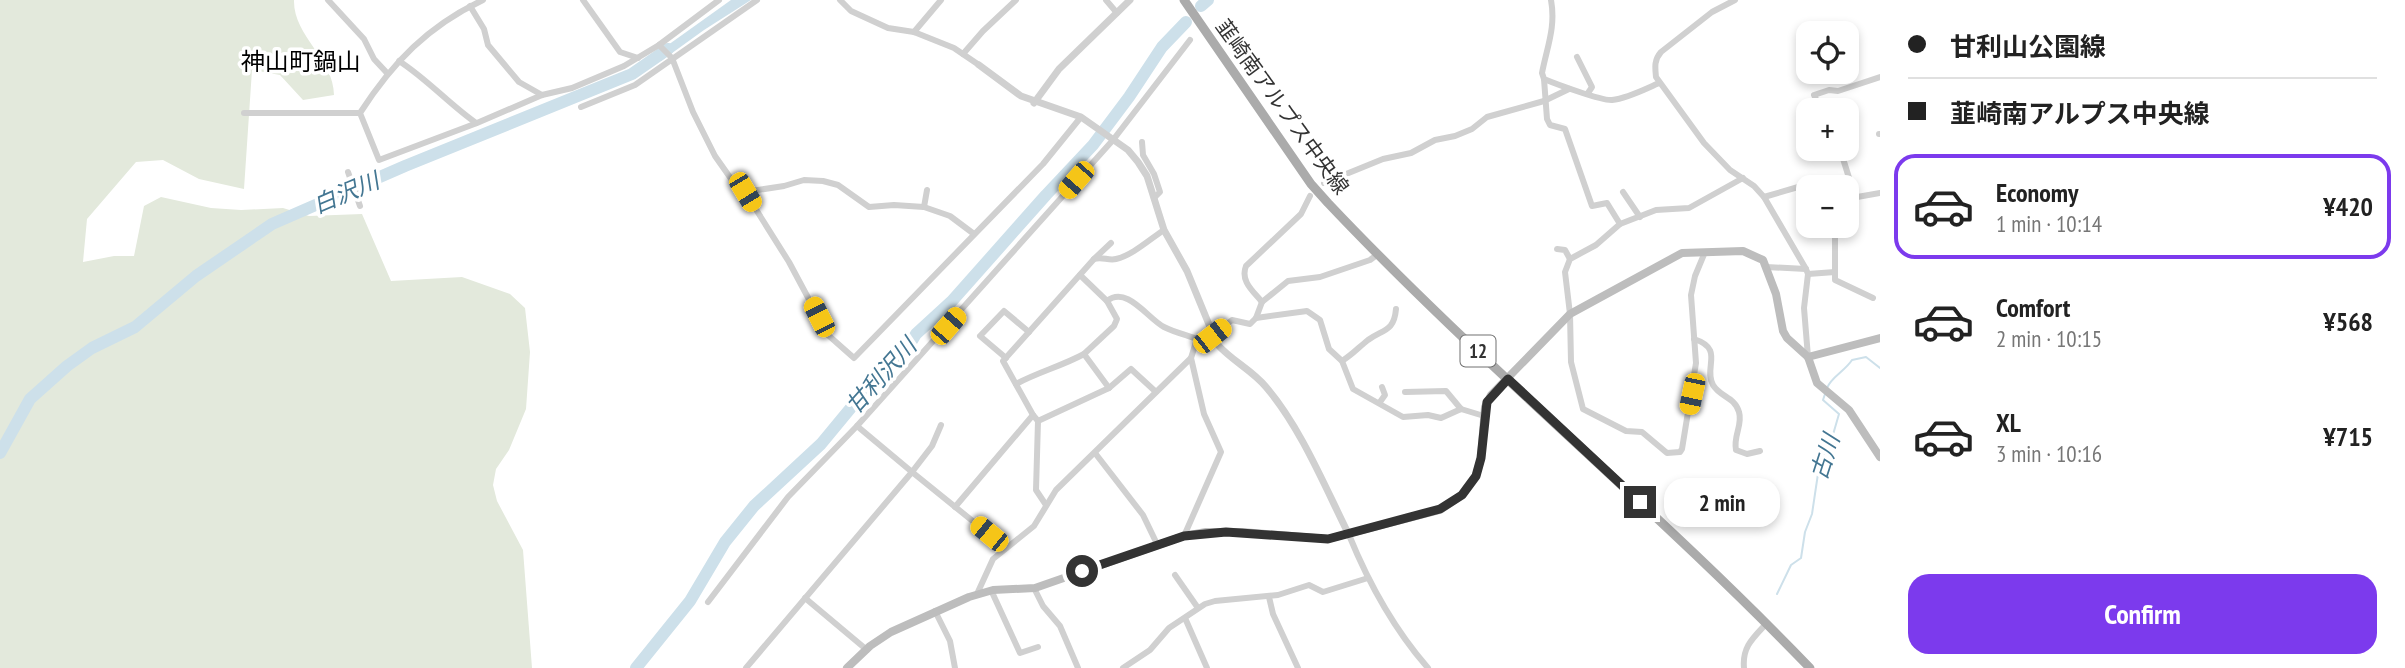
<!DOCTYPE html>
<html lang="en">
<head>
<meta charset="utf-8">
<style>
	body { margin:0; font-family:"PT Sans Narrow","Noto Sans JP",sans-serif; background:#f2f2f2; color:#222; height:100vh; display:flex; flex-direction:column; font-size:26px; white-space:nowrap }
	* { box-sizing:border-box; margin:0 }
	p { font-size:23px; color:#767676 }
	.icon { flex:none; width:38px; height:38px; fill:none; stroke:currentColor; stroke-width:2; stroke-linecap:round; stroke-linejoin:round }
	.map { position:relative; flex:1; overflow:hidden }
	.panel { display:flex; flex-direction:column; background:#fff; width:525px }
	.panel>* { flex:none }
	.top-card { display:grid; align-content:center; height:154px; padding:0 28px; background:#fff }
	.buttons { position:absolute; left:1796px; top:21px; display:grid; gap:14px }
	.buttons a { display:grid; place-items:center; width:63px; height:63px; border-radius:14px; background:#fff; box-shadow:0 4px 10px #0003; font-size:35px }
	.end { position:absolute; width:32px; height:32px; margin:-16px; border:9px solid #333; background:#fff; box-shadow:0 0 0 4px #fff }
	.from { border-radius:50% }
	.bubble { position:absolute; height:49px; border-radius:21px; background:#fff; box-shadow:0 4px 10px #0003; font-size:23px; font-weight:700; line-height:49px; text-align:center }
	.car { position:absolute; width:21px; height:42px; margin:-21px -10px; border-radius:9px; box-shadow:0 0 5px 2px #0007; background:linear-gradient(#f5c518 24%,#345 0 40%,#f5c518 0 76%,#345 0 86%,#f5c518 0) }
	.top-card b { display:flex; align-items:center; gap:24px; height:66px; font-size:26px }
	.top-card b+b { border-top:2px solid #e0e0e0 }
	.top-card i { width:18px; height:18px; background:#222 }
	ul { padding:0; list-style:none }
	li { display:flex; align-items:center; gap:21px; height:105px; margin:0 14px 10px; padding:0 14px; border:4px solid transparent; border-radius:21px }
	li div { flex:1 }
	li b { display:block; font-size:26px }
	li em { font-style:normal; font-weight:700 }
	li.selected { border-color:#7c3aed }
	li>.icon { width:63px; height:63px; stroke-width:1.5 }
	.button { display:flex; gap:14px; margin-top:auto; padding:14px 28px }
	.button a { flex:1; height:80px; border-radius:21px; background:#7c3aed; color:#fff; font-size:28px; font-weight:700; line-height:80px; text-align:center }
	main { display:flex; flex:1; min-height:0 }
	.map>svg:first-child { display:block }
	.green { fill:#e3e9dc }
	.water { fill:#cde0ea }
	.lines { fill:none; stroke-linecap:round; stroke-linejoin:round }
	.stream { stroke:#cde0ea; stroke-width:2 }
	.river { stroke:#cde0ea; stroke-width:12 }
	.minor { stroke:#d0d0d0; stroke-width:6 }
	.tertiary { stroke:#d0d0d0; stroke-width:7 }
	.secondary { stroke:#bdbdbd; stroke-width:8 }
	.primary { stroke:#ababab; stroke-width:9 }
	.route { stroke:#333; stroke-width:9 }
	.labels { text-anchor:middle; stroke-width:7; stroke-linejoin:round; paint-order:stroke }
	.shield { fill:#fff; stroke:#707070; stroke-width:2 }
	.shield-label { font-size:19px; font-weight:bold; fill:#333 }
	.street-label { font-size:21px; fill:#333; stroke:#fff }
	.water-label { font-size:23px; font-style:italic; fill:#437692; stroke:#fff }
	.quarter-label { font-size:24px; fill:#000; stroke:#fff }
</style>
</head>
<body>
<main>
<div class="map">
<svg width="1880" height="668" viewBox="0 0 1880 668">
	<rect width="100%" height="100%" fill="#fff"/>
	<path class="green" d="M0 0H294C293 36 334 59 334 95L303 100 280 75 252 70 244 189 199 179 163 160 136 162 87 219 83 262 114 256H134L144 206 161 197 211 208 241 210 283 208 309 216 362 214 391 281 462 277 510 294 525 308 530 352 526 409 509 450 496 469 493 485 497 501 523 550 532 668H0Z"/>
	<path class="water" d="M731 0H751L704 30 661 61 654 55Z"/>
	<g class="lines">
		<g class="stream">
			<path d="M1827 388C1831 377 1845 371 1852 360L1866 357 1880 368"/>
			<path d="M1777 594 1791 565 1801 558 1805 532 1812 514 1819 467 1832 438 1839 414 1823 400 1825 394"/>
		</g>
		<g class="river">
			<path d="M1201 6 1208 0"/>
			<path d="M0 453 30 399 67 366 92 348 135 327 196 276 272 224 405 166 632 74 668 49"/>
			<path d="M636 668 690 601 725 542 754 506 821 444 883 369 910 344 916 334 952 301 1046 195 1093 145 1129 97 1162 47 1186 22"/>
		</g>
		<g class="minor">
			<path d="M328 0 364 39 374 59 387 73"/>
			<path d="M483 0C428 26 393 62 360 113L379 160 477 123 542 95 572 88 624 66 659 45 719 0"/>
			<path d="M583 0 620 52 638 58"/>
			<path d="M840 0 851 11 888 28 914 32 954 48 979 65"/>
			<path d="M1106 0 1117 13"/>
			<path d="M1551 0C1556 27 1547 47 1542 73L1544 79C1556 84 1602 101 1612 100 1628 98 1645 89 1659 83"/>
			<path d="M1735 0 1712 12 1661 52C1654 60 1655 67 1656 77L1704 143 1730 170 1754 186 1764 197 1806 269 1808 274 1804 308 1808 357"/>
			<path d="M470 6 484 29 488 45 519 82 542 95"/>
			<path d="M914 32 941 0"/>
			<path d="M659 45 672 58 693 112 715 156 734 183 745 192 789 262 828 335 854 358 1043 164 1081 117"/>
			<path d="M963 54 983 31 1016 0"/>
			<path d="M1577 57 1592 87 1588 93"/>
			<path d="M399 61C427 79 449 104 476 123"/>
			<path d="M1544 79 1547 119 1550 125 1565 129 1592 206 1607 203 1620 224"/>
			<path d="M581 107 635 85 757 0"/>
			<path d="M1821 110 1814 95 1829 90 1838 91 1880 77"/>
			<path d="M244 113H360"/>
			<path d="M1879 134H1880"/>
			<path d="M1142 142 1143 155 1154 174 1160 192 1154 198"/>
			<path d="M1840 149 1855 197"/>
			<path d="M348 172 360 206"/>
			<path d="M1324 183 1383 159 1411 153 1435 140 1455 136 1472 129 1487 117 1544 101 1569 89"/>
			<path d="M745 192 784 186 804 180 823 181 838 185 869 207 894 205 924 207 950 216 974 234"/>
			<path d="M1623 192 1640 217"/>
			<path d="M1764 197 1822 180 1826 187"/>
			<path d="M1846 199 1880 193"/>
			<path d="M924 207 927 190"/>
			<path d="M1835 226V280L1873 298"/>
			<path d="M1557 249 1565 250 1570 259"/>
			<path d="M1705 252 1695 276 1691 295 1696 363 1682 449 1680 452 1667 453 1642 432 1626 431 1583 409 1571 362 1570 314 1565 272 1570 259 1596 245 1620 224 1656 210 1689 208 1743 178"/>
			<path d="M1094 259 1111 243"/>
			<path d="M1766 267 1806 269"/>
			<path d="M1808 274 1835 272"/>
			<path d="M1080 275 1107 301C1127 285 1148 319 1164 327 1174 332 1186 335 1197 339"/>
			<path d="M1262 302C1253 291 1240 281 1246 266L1301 214 1310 196"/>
			<path d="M1256 318 1262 302 1288 281 1320 277 1370 260 1378 254"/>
			<path d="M1694 339C1725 349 1703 367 1713 385 1720 397 1735 397 1739 412 1743 425 1733 436 1736 450L1747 454 1760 451"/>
			<path d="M1084 354 1114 326 1117 319 1107 301"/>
			<path d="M1006 358 980 336 1004 311 1029 332"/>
			<path d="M1342 361C1352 355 1359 347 1368 340 1383 329 1394 332 1396 309"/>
			<path d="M1016 384C1038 372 1062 366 1084 354L1109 388"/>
			<path d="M1405 392 1446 391 1461 409"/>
			<path d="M1380 402 1385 395 1382 387"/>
			<path d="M1033 415 1003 361 1094 259C1102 256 1108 261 1116 259 1133 255 1150 239 1164 230"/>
			<path d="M1038 421 1109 388 1131 369 1156 392"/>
			<path d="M857 426 912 472 932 446 941 425"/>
			<path d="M1095 453 1143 515 1157 544"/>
			<path d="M955 507 1033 415 1038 421 1036 490 1046 505"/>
			<path d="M1349 535C1369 584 1393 628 1428 668"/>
			<path d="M1184 536 1221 452 1204 414 1191 358"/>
			<path d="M1175 575 1198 608"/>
			<path d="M1034 588 1043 606 1060 626 1078 668"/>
			<path d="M991 590 1020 653 1038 647"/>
			<path d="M977 594 993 559 1034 526 1056 490 1191 358 1197 339 1212 336 1232 320 1250 324 1256 318 1307 311 1320 320 1329 349 1342 361 1353 389 1403 417 1428 415 1441 418 1461 409 1484 416"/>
			<path d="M1269 597 1273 614 1298 668"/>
			<path d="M805 598 867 650"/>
			<path d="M708 602 788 497 857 426 1113 140 1190 40"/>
			<path d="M935 611 950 641 955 668"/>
			<path d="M1185 618 1207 668"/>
			<path d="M746 668 912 472 1006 548"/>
			<path d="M1123 668 1150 650 1169 628 1205 604 1215 601 1278 595 1309 585 1323 592 1368 578"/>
			<path d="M1744 668C1742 647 1753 638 1766 624"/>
		</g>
		<g class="tertiary">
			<path d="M979 65 1021 96 1081 117 1128 150 1138 162 1147 176 1164 230 1187 271 1217 344C1232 361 1252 370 1266 387 1301 428 1325 487 1349 535"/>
			<path d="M1034 103 1059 69 1130 0"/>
		</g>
		<g class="secondary">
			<path d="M1808 357 1817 383 1849 410 1880 457"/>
			<path d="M847 668 870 646 891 632 969 597 993 590 1035 588 1184 536 1206 532H1242L1328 539 1440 510 1462 495 1476 476 1481 458 1485 407 1491 395 1570 314 1682 253 1743 251 1763 260 1776 294 1783 331 1787 338 1808 357 1880 338"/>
		</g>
		<path class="primary" d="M1184 0 1311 184 1328 203C1481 365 1655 507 1810 668"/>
	</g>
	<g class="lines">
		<path class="route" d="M1082 571 1184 536 1226 532 1328 539 1440 509 1462 495 1476 476 1481 458 1487 402 1508 379 1640 502"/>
	</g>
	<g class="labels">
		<rect class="shield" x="1460.5" y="335.5" width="35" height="31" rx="5"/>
		<g class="shield-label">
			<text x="1478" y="358">12</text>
		</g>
		<g class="street-label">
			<text transform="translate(1282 107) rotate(54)" y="7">韮崎南アルプス中央線</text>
		</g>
		<g class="water-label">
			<text transform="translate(346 193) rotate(-23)" y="8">白沢川</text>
			<text transform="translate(881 376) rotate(-48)" y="8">甘利沢川</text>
			<text transform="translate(1825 457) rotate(-72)" y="8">古川</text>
		</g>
		<g class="quarter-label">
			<text x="301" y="70">神山町鍋山</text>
		</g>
	</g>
</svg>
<div class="buttons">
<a><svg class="icon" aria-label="locate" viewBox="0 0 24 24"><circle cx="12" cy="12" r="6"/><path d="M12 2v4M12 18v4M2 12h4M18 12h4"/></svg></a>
<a>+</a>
<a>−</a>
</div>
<i class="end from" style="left:1082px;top:571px"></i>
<i class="end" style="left:1640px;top:502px"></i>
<div class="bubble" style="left:1664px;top:478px;width:116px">2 min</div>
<i class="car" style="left:1076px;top:180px;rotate:221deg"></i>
<i class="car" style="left:745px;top:192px;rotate:149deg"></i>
<i class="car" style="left:819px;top:317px;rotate:333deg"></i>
<i class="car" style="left:948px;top:326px;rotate:41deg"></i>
<i class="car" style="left:1212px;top:336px;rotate:52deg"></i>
<i class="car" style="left:1692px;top:394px;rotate:192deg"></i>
<i class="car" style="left:989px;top:534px;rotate:309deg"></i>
</div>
<section class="panel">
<div class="top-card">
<b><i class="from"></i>甘利山公園線</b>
<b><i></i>韮崎南アルプス中央線</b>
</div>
<ul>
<li class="selected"><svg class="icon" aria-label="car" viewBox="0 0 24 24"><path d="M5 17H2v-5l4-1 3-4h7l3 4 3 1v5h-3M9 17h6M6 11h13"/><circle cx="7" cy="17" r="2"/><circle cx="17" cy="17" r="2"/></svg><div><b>Economy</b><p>1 min · 10:14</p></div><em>¥420</em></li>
<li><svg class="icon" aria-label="car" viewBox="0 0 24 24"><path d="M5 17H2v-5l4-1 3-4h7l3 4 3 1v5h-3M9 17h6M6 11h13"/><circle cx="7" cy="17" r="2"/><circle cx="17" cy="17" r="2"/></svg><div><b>Comfort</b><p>2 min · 10:15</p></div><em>¥568</em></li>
<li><svg class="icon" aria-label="car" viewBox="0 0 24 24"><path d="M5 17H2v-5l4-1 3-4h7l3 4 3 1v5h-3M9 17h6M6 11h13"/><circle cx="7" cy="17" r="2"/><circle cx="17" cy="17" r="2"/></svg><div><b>XL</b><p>3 min · 10:16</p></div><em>¥715</em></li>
</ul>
<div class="button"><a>Confirm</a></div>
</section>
</main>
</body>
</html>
